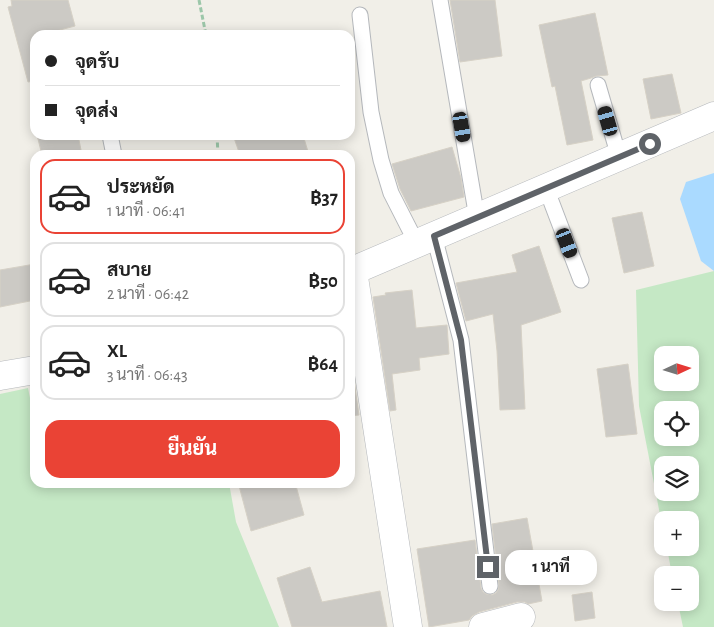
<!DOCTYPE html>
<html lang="th">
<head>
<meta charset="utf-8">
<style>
	body { margin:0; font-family:"Alegreya Sans",Sarabun,sans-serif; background:#f6f6f6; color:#222; height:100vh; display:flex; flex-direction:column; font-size:19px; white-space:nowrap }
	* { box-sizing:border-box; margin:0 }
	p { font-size:16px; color:#767676 }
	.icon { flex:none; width:28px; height:28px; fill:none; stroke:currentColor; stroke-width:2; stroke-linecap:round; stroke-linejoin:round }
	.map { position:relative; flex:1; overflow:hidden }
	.details { position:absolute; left:30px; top:150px; width:325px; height:338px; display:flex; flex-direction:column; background:#fff; border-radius:15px; box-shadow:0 2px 12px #0003 }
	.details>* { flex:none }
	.banner { position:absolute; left:30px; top:30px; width:325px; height:110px; border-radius:15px; box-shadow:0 2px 12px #0003; display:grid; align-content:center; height:110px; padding:0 15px; background:#fff }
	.needle { width:32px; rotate:86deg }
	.controls { position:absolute; left:654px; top:346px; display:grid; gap:10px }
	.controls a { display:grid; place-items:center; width:45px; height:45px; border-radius:10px; background:#fff; box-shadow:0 2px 12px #0003; font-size:25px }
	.end { position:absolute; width:22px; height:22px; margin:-11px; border:6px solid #5f6368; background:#fff; box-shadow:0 0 0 2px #fff }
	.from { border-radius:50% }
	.bubble { position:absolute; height:35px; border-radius:15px; background:#fff; box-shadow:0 2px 12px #0003; font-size:16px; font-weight:700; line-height:35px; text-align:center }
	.car { position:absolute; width:15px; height:30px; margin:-15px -8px; border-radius:6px; box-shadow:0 0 4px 1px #0007; background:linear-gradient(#222 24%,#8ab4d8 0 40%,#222 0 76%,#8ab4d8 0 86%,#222 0) }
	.banner b { display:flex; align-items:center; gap:18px; height:48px; font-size:19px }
	.banner b+b { border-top:1px solid #e0e0e0 }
	.banner i { width:12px; height:12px; background:#222 }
	ul { padding:9px 0 0; list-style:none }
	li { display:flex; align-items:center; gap:15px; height:75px; margin:0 10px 8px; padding:0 5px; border:2px solid #e0e0e0; border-radius:15px }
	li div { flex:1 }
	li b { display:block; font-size:19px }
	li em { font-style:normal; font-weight:700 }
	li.on { border-color:#ea4335 }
	li>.icon { width:45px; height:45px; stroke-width:1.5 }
	.action { display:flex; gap:10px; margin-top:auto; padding:10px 15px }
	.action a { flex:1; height:58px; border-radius:15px; background:#ea4335; color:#fff; font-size:20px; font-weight:700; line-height:58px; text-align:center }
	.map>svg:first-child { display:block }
	.green { fill:#c5e8c5; fill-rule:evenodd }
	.water { fill:#aadaff }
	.building { fill:#cccac5; stroke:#d6d1c6 }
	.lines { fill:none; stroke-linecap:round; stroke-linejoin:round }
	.service-casing { stroke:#b5b8bc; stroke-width:17 }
	.minor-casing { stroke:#b5b8bc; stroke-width:29 }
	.tertiary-casing { stroke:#b5b8bc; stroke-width:29 }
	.path { stroke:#9cc7a9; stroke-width:3; stroke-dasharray:5 2.5; stroke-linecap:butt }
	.service { stroke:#fff; stroke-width:15 }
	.minor { stroke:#fff; stroke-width:28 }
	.tertiary { stroke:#fff; stroke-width:28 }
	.route { stroke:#5f6368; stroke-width:6 }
</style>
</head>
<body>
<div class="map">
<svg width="714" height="627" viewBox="0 0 714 627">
	<rect width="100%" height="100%" fill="#f1efe8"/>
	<g class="green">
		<path d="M714 271V627H683L678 603 690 602V575H672L667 548H690V520H662V525L639 406 636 290ZM662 355H690V382H662ZM662 410H690V438H662ZM662 465H690V492H662Z"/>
		<path d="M28 388 35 423V482L229 483 236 522 279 627H0V394Z"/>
	</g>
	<path class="water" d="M714 173V271L701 261 680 199 686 182Z"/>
	<g class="building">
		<path d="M11 0H68L75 26 41 35H35V81L28 82 8 7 12 6Z"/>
		<path d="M450 0H495L502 56 460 62Z"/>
		<path d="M595 13 608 75 596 76 591 78 581 81 593 140 567 145 555 86 552 87 539 25Z"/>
		<path d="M672 74 681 113 651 119 643 79Z"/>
		<path d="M37 135H78L82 155H42Z"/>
		<path d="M233 135H303L309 155H240Z"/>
		<path d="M452 147 461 178 464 197 411 211 400 189 392 164Z"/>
		<path d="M642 212 654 266 624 273 612 218Z"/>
		<path d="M539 246 561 312 521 325 525 409 500 410 497 351 493 314 466 321 456 283 517 272 512 255Z"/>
		<path d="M35 264V300L0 307V270Z"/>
		<path d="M412 290 416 328 447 325 449 354 419 358 420 370 392 374 396 410 390 411 373 297 386 295 385 293Z"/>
		<path d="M350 354 359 415 350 416Z"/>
		<path d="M628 364 637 434 606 437 597 369Z"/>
		<path d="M238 482H295L304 515 251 531Z"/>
		<path d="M527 518 542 601 528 604 525 602H517L479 612 472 616 469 620 429 627 417 549 475 540 481 588 483 592 486 594 492 595 496 593 498 590 499 585 492 524Z"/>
		<path d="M310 567 322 602 380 591 387 627H292L277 578Z"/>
		<path d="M592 592 595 618 575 621 572 595Z"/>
	</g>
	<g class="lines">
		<g class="service-casing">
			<g id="service">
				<path d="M440 0 477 218"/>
				<path d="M360 15 371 112 381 160 391 193 417 244"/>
				<path d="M598 85 619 157"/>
				<path d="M110 135 114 155"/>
				<path d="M546 188 581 280"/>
				<path d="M434 236 461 340 490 586"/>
			</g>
		</g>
		<g class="minor-casing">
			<g id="minor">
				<path d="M353 271 408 627"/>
				<path d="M483 627 521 617"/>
			</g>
		</g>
		<g class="tertiary-casing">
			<g id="tertiary">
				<path d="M350 272 714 116"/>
				<path d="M0 376 35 370"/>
			</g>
		</g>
		<g class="path">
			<path d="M199 0 206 35"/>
			<path d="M217 135 218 155"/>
		</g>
		<use href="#service" class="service"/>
		<use href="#minor" class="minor"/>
		<use href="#tertiary" class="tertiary"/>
	</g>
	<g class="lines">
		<path class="route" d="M488 567 461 340 434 236 650 144"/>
	</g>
</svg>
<div class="controls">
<a><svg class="needle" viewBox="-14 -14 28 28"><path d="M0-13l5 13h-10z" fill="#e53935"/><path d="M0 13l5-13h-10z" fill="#767676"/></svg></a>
<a><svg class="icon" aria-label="locate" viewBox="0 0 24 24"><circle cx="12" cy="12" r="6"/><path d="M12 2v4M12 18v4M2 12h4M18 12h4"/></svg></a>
<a><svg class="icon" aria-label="layers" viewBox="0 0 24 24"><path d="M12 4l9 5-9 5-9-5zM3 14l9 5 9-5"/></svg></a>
<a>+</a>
<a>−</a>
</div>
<i class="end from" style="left:650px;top:144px"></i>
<i class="end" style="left:488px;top:567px"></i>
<div class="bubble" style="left:505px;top:550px;width:92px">1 นาที</div>
<i class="car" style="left:608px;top:121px;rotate:344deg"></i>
<i class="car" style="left:462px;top:127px;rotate:170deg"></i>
<i class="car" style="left:567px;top:243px;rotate:159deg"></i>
<div class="banner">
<b><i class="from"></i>จุดรับ</b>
<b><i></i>จุดส่ง</b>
</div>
<section class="details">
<ul>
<li class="on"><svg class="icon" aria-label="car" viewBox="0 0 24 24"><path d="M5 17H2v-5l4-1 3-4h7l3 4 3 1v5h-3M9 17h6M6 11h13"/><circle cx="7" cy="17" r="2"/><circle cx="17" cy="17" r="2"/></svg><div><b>ประหยัด</b><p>1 นาที · 06:41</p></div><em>฿37</em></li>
<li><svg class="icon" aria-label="car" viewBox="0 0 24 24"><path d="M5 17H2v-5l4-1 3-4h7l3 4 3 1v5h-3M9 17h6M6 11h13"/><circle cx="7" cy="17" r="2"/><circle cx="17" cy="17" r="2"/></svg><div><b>สบาย</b><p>2 นาที · 06:42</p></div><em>฿50</em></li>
<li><svg class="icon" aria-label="car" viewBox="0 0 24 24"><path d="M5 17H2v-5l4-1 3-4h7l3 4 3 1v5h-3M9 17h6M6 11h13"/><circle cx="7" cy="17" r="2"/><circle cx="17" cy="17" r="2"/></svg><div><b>XL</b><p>3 นาที · 06:43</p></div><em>฿64</em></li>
</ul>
<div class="action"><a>ยืนยัน</a></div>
</section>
</div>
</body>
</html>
